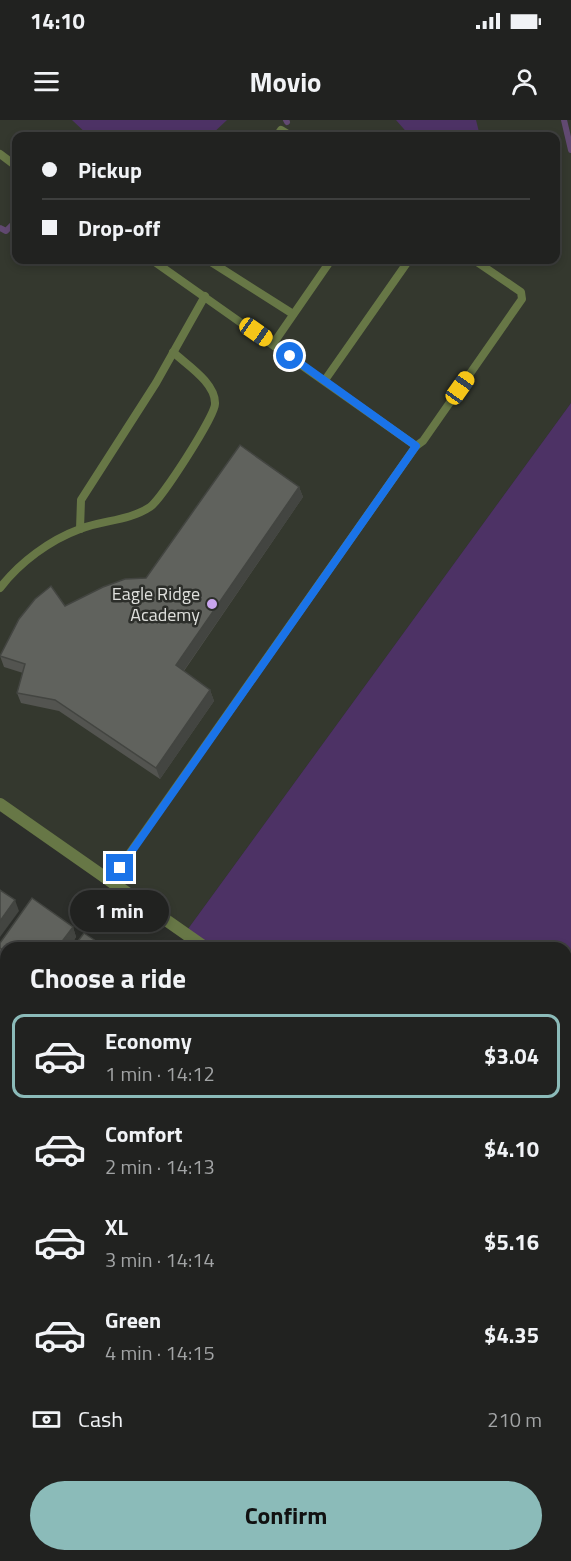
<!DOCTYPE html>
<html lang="en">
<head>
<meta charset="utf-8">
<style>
	body { margin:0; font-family:"Titillium Web",sans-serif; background:#2d2f2d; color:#f1f3f6; height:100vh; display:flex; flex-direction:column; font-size:22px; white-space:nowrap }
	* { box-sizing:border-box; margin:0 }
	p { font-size:20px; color:#a2a4a5 }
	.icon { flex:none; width:33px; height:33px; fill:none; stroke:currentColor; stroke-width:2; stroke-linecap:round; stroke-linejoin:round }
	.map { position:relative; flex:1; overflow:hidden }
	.sheet { position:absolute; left:0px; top:822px; width:572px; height:620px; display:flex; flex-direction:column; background:#212220; border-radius:18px 18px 0 0; box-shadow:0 3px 9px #0003,0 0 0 2px #3e3f3e }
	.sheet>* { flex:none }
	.hud { position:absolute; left:12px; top:12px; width:548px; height:132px; border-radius:12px; box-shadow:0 3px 9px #0003,0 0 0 2px #3e3f3e; display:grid; align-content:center; height:132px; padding:0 30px; background:#212220 }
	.end { position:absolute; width:27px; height:27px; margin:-14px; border:8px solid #1a73e8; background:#fff; box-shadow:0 0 0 3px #fff }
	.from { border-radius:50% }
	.bubble { position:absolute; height:42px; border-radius:21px; background:#212220; box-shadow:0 3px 9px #0003,0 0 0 2px #3e3f3e; font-size:20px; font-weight:700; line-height:42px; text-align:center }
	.car { position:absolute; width:18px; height:36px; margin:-18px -9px; border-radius:8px; box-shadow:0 0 4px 2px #0007; background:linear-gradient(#f5c518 24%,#345 0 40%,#f5c518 0 76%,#345 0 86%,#f5c518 0) }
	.hud b { display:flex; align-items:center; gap:21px; height:57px; font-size:22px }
	.hud b+b { border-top:2px solid #3e3f3e }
	.hud i { width:15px; height:15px; background:#f1f3f6 }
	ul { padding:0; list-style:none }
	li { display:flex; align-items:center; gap:18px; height:84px; margin:0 12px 9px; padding:0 18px; border:3px solid transparent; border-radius:12px }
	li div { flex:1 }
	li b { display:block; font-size:22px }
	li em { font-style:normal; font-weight:700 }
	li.selected { border-color:#8bbbb9 }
	li>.icon { width:54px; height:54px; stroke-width:1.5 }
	h2 { padding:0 30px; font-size:27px; line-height:72px }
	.pay { display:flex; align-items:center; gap:15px; height:66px; padding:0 30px; font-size:22px }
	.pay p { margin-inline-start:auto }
	.button { display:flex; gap:12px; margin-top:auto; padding:12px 30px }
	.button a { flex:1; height:69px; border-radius:36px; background:#8bbbb9; color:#111; font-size:24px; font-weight:700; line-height:69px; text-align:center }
	.status { display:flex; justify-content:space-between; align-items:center; height:42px; padding:0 30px; background:#212220; direction:ltr }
	.status svg { height:16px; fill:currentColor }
	header { display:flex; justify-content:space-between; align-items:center; height:78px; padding:0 30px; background:#212220; font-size:27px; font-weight:700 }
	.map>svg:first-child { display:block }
	.built { fill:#34382e; fill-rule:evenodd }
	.green { fill:#4d3265 }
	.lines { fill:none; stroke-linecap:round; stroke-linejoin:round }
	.stream { stroke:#614971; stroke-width:6 }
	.service { stroke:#677746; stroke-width:8 }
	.minor { stroke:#677746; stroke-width:12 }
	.tertiary { stroke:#677746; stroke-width:12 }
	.wall { fill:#535450 }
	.shaded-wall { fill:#434541 }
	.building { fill:#60625d; stroke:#434541; stroke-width:1.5 }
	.route { stroke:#1a73e8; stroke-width:8 }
	.poi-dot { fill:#c9a5ee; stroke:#2c2e2a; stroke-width:2 }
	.labels { text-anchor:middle; stroke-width:5; stroke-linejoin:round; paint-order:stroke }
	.poi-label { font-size:18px; fill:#dfe0dd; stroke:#2c2e2a; text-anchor:end }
</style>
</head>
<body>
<div class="status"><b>14:10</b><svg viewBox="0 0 49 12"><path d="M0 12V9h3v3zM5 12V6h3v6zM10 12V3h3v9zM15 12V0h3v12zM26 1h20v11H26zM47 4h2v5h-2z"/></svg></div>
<header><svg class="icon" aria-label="menu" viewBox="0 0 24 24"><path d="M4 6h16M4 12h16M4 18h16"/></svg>Movio<svg class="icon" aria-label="person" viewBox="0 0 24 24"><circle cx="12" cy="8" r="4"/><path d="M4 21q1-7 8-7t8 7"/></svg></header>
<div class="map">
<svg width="571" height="1441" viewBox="0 0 571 1441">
	<rect width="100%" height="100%" fill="#2c2e2a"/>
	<path class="built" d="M0 0H571V283L185 813 0 684ZM16 16H555V140H16Z"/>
	<g class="green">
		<path d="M72 0H227L210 16H89Z"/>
		<path d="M396 0H476L480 16H410Z"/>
		<path d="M571 283V1089L566 1085V828H206L185 813Z"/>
	</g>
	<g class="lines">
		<g class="stream">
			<path d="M286 0 287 2"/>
			<path d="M564 0 571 30"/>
			<path d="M83 16 86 14"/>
			<path d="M0 108 6 111 16 101"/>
		</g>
		<g class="service">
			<path d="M277 16 281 10 291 16"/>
			<path d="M0 34 16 46"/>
			<path d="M152 140 416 326 423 321 522 179 521 172 474 140"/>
			<path d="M208 140 293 194"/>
			<path d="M273 224 331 140"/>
			<path d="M325 260 409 140"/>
			<path d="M80 409 81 380 156 263 205 176"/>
			<path d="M0 468C20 442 50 420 80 409 103 400 129 401 150 387 161 380 215 296 215 284 216 263 187 245 173 232"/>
			<path d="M110 761 416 326"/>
		</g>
		<g class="minor">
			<path d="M0 883 6 887"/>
			<path d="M0 1206 6 1210"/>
			<path d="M566 1279 571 1283"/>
			<path d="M0 1356 6 1347"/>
			<path d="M330 1436 338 1441"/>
		</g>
		<g class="tertiary">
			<path d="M0 684 206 828"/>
			<path d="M566 1085 571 1089"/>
		</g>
	</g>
	<g class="wall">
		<path d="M299 367 303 377 184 551 210 570 214 581 160 659 59 591 21 583 17 573 23 553 4 547 0 536 65 486 146 458Z"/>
		<path d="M73 807 76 817 69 828H6V840L2 837 0 833V823Z"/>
		<path d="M0 940 6 941V1016L0 1011Z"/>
		<path d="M571 1199V1231L566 1228V1202Z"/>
		<path d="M566 1335 571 1339V1396L566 1392Z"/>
		<path d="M159 1436H220L216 1441H163L160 1439Z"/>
		<path d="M409 1436H470L466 1441H414L410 1438Z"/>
	</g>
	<g class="shaded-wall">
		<path d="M299 367 303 377 180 556 176 545Z"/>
		<path d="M210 570 214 581 160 659 156 648Z"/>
		<path d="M15 780 19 791 0 817V801Z"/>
		<path d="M73 807 76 817 69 828H57Z"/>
		<path d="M6 1123V1139L0 1148V1132Z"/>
		<path d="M43 1436H51L47 1441 42 1437Z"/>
		<path d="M209 1436H220L216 1441H205Z"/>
		<path d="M462 1436H470L466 1441H458Z"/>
	</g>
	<g class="building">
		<path d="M240 325 299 367 176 545 210 570 156 648 55 580 17 573 25 544 0 536 19 499 35 479 51 466 65 486 103 467 125 459 146 458Z"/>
		<path d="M0 770 15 780 0 801Z"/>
		<path d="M32 778 73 807 57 828H6V832L0 828V823Z"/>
		<path d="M84 813 106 828H73Z"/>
		<path d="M1 938 6 941V1008L0 1004V940Z"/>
		<path d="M0 1092 6 1096V1123L0 1132Z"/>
		<path d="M569 1197 571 1199V1226L566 1222V1202Z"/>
		<path d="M566 1335 571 1339V1391L566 1387Z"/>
		<path d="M6 1417V1436H43L42 1437 48 1441H1L0 1440V1426Z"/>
		<path d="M166 1436H209L205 1441H174Z"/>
		<path d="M237 1436H255L263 1441H233Z"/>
		<path d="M414 1436H462L458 1441H422Z"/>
		<path d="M480 1436H525L533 1441H476Z"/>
	</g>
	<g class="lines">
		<path class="route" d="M120 748 416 326 290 236"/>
	</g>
	<circle class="poi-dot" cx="212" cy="484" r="6"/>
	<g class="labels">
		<g class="poi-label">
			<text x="200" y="480">Eagle Ridge<tspan x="200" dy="21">Academy</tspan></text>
		</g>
	</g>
</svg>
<i class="end from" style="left:290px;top:236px"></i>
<i class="end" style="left:120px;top:748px"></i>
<div class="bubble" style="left:70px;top:770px;width:99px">1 min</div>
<i class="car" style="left:256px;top:212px;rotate:125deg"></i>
<i class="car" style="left:460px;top:268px;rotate:35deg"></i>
<div class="hud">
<b><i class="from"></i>Pickup</b>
<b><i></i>Drop-off</b>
</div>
<section class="sheet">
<h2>Choose a ride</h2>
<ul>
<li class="selected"><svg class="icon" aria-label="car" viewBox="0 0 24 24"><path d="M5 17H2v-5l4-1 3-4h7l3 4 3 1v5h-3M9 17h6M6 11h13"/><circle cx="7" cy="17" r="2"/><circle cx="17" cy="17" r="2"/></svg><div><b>Economy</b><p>1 min · 14:12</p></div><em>$3.04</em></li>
<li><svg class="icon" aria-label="car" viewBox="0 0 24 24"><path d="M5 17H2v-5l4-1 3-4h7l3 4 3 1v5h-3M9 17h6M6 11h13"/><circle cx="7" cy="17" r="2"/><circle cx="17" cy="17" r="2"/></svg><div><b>Comfort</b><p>2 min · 14:13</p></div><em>$4.10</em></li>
<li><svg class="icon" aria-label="car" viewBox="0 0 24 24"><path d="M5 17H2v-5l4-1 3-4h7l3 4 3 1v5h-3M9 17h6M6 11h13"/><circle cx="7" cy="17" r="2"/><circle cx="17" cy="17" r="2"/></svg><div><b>XL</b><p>3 min · 14:14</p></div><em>$5.16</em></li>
<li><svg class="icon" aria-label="car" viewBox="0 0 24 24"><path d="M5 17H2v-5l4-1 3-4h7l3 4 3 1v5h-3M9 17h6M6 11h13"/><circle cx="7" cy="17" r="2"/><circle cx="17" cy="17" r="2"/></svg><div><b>Green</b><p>4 min · 14:15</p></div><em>$4.35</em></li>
</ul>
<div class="pay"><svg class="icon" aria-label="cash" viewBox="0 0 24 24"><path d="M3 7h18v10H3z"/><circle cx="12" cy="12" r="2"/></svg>Cash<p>210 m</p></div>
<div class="button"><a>Confirm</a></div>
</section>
</div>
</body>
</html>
